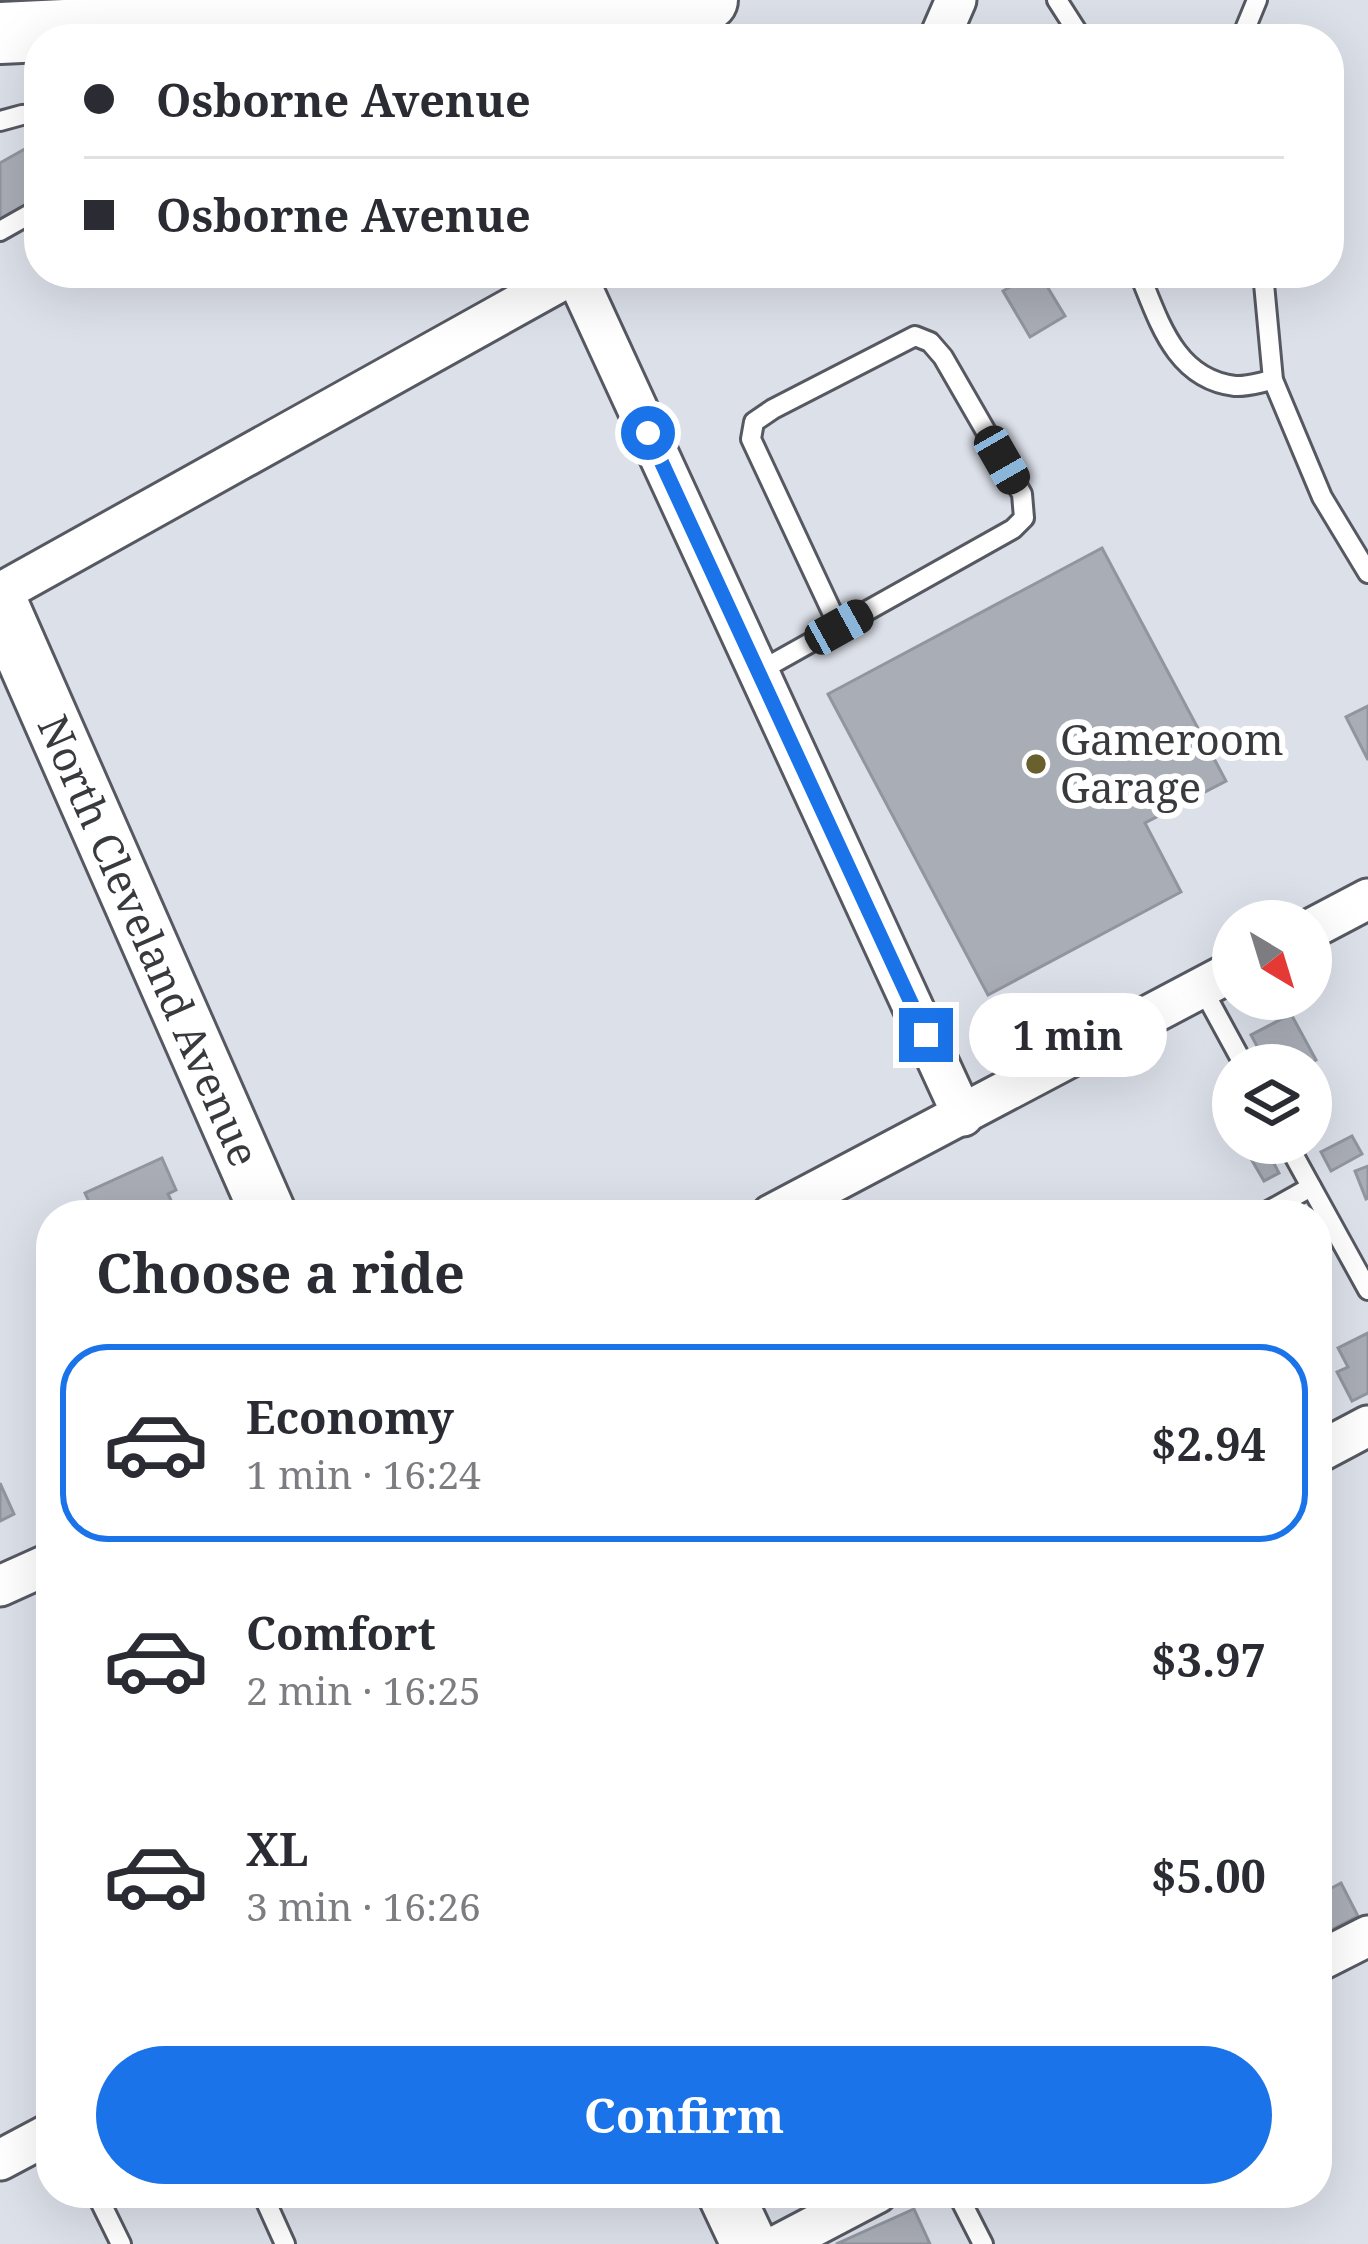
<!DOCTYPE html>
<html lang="en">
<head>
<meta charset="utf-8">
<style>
	body { margin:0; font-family:"Noto Serif",serif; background:#f7f7f7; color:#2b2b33; height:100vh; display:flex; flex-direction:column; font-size:45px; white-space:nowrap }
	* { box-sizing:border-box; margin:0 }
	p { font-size:39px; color:#7c7c81 }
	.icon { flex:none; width:66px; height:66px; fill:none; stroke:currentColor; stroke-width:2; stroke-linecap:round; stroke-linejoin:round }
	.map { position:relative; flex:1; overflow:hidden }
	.drawer { position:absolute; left:36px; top:1200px; width:1296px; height:1008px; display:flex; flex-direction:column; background:#fff; border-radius:48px; box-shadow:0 12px 48px #0002 }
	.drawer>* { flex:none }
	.banner { position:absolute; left:24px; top:24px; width:1320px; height:264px; border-radius:48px; box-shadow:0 12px 48px #0002; display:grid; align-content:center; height:264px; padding:0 60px; background:#fff }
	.needle { width:78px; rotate:142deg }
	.tools { position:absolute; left:1212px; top:900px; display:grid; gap:24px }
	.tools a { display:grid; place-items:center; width:120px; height:120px; border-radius:50%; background:#fff; box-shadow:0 12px 48px #0002; font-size:60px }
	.end { position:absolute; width:54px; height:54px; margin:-27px; border:15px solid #1a73e8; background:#fff; box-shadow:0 0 0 6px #fff }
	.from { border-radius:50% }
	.bubble { position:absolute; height:84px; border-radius:42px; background:#fff; box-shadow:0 12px 48px #0002; font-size:39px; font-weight:700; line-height:84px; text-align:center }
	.car { position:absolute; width:36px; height:72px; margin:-36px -18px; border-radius:15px; box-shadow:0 0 9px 3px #0007; background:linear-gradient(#222 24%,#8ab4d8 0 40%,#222 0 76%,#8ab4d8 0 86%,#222 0) }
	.banner b { display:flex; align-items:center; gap:42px; height:114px; font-size:45px }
	.banner b+b { border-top:3px solid #e1e1e2 }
	.banner i { width:30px; height:30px; background:#2b2b33 }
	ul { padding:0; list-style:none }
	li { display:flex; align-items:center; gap:36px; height:198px; margin:0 24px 18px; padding:0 36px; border:6px solid transparent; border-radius:48px }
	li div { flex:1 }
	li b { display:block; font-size:45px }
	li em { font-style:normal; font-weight:700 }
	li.active { border-color:#1a73e8 }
	li>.icon { width:108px; height:108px; stroke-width:1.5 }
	h2 { padding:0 60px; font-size:54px; line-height:144px }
	.button { display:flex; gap:24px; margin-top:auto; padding:24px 60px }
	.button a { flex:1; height:138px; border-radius:72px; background:#1a73e8; color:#fff; font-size:48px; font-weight:700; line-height:138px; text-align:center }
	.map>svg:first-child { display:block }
	.building { fill:#a9adb6; stroke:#91959e; stroke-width:3 }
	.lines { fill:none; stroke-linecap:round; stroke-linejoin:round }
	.lane-casing { stroke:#565961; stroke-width:24 }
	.street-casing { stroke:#565961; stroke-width:45 }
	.secondary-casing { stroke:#565961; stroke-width:60 }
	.primary-casing { stroke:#565961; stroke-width:66 }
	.lane { stroke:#fff; stroke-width:18 }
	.street { stroke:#fff; stroke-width:39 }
	.secondary { stroke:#fff; stroke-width:54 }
	.primary { stroke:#fff; stroke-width:60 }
	.route { stroke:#1a73e8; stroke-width:15 }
	.poi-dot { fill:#68612d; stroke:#fff; stroke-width:4.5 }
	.labels { text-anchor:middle; stroke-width:12; stroke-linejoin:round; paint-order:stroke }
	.poi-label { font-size:42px; fill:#383a3d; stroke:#fff; text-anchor:start }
	.street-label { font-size:42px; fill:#383a3d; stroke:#fff }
</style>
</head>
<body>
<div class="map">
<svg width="1368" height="2244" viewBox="0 0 1368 2244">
	<rect width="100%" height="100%" fill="#dce0e9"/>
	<g class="building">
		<path d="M39 141V200L0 222V163Z"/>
		<path d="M1035 273H1039L1065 316 1030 337 1003 291Z"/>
		<path d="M1102 548 1226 781 1145 823 1181 892 988 995 828 694Z"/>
		<path d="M1368 706V760L1346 717Z"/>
		<path d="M1291 1014 1316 1060 1307 1065H1267L1251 1035Z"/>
		<path d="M1352 1136 1362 1154 1331 1171 1321 1152Z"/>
		<path d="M1266 1148 1279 1173 1264 1181 1250 1157Z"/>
		<path d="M162 1158 176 1190 168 1194 177 1213 95 1215 85 1193Z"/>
		<path d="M1368 1166V1198L1366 1199 1355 1171Z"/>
		<path d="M1368 1333V1393L1352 1401 1337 1372 1348 1367 1338 1348Z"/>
		<path d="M0 1483 14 1514 0 1521Z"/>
		<path d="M1341 1883 1358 1916 1317 1937V1896Z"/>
		<path d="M914 2209 930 2244H836Z"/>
	</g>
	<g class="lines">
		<g class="lane-casing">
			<g id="lane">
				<path d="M1057 0 1082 39"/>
				<path d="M1241 39 1257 0"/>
				<path d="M0 121 22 115 39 114"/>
				<path d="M0 231 39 209"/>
				<path d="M1139 273C1159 321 1175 379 1235 386 1247 387 1261 382 1273 380"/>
				<path d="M1263 273 1273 380 1322 497 1368 573"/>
				<path d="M758 672 1013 529 1024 518 1022 494 943 357 930 342 915 336 773 409 754 422 751 439 839 627"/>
				<path d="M1202 988 1244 1065"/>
				<path d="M1287 1143 1368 1290"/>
				<path d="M1261 1215 1311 1187"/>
				<path d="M96 2193 121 2244"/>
				<path d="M262 2193 285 2244"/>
				<path d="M957 2193 983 2244"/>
			</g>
		</g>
		<g class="street-casing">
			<g id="street">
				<path d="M939 39 956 0"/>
				<path d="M575 273 963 1116"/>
				<path d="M0 593 575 273"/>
				<path d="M1311 929 1368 899"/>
				<path d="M771 1215 1233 971"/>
				<path d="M1317 1453 1368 1426"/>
				<path d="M0 1586 51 1563"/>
				<path d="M1317 1962 1368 1936"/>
				<path d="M0 2160 51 2133"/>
				<path d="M780 2244 877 2193"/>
			</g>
		</g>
		<g class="secondary-casing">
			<g id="secondary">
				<path id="s1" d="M0 603 269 1215"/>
				<path d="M725 2193 749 2244"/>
			</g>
		</g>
		<g class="primary-casing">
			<path id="primary" d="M0 33 707 0"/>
		</g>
		<use href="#lane" class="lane"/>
		<use href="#street" class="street"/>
		<use href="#secondary" class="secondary"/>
		<use href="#primary" class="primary"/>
	</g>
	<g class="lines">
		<path class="route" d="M648 433 926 1035"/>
	</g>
	<circle class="poi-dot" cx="1036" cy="764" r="12"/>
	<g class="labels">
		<g class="poi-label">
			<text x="1060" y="755">Gameroom<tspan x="1060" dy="48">Garage</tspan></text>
		</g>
		<g class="street-label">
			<text dy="15" stroke="none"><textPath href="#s1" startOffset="369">North Cleveland Avenue</textPath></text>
		</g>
	</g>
</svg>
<div class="tools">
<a><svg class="needle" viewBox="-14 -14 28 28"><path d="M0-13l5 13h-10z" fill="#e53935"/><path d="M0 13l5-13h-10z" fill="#7c7c81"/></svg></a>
<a><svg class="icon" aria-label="layers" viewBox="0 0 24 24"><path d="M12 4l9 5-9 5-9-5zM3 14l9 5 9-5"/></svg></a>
</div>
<i class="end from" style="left:648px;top:433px"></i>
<i class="end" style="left:926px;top:1035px"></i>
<div class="bubble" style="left:969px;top:993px;width:198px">1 min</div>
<i class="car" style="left:1002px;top:460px;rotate:150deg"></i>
<i class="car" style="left:839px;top:627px;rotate:61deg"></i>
<div class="banner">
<b><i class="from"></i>Osborne Avenue</b>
<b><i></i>Osborne Avenue</b>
</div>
<section class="drawer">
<h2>Choose a ride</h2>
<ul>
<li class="active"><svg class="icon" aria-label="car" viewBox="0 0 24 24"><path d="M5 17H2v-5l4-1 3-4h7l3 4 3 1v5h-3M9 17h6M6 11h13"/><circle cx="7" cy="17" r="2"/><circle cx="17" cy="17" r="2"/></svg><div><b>Economy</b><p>1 min · 16:24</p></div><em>$2.94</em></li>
<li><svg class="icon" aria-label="car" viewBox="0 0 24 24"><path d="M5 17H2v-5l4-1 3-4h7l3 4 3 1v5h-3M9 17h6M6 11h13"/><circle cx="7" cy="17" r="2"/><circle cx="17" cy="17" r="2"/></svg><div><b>Comfort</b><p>2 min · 16:25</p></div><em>$3.97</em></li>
<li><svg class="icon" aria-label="car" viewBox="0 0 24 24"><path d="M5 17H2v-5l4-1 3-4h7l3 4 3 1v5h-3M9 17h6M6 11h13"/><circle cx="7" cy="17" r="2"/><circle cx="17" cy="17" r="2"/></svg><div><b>XL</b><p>3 min · 16:26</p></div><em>$5.00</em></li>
</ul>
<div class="button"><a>Confirm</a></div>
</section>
</div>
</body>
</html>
